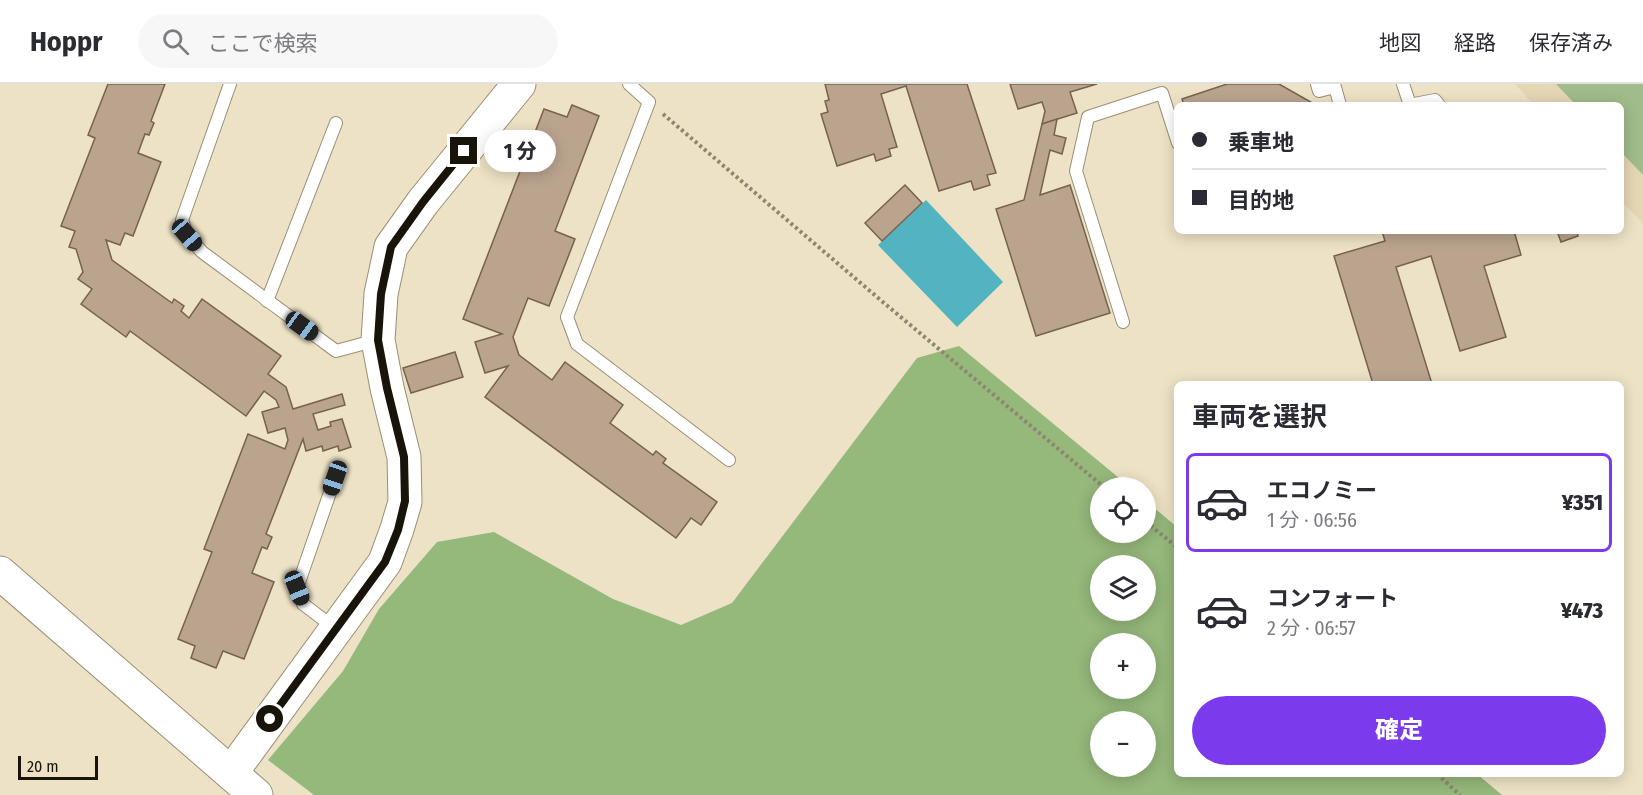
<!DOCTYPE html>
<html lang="ja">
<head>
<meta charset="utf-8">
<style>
	body { margin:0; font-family:"Fira Sans Condensed","Noto Sans JP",sans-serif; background:#f7f7f7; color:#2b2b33; height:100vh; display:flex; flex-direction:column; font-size:22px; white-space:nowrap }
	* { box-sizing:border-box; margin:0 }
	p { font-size:20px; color:#7c7c81 }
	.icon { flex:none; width:33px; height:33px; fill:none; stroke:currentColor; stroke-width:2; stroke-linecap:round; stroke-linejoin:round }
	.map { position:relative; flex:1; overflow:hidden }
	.details { position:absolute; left:1174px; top:297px; width:450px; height:396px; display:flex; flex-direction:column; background:#fff; border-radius:9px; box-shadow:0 3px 15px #0003 }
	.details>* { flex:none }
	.banner { position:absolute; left:1174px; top:18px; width:450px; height:132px; border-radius:9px; box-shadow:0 3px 15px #0003; display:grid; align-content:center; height:132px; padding:0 18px; background:#fff }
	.controls { position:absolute; left:1090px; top:393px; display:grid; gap:12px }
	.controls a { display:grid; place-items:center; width:66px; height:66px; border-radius:50%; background:#fff; box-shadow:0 3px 15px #0003; font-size:30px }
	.scale { position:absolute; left:18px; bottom:15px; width:80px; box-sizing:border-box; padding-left:6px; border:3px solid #18140a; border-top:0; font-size:16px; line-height:21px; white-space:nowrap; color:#18140a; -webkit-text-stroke:4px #ede2c5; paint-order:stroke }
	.end { position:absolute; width:27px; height:27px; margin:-14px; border:8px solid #18140a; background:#fff; box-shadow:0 0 0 3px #fff }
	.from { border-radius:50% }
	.bubble { position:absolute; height:42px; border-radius:21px; background:#fff; box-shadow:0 3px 15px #0003; font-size:20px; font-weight:800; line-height:42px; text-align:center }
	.car { position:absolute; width:18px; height:36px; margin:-18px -9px; border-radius:8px; box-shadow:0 0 4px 2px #0007; background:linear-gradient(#222 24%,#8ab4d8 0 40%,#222 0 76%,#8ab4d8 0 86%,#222 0) }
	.banner b { display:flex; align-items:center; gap:21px; height:57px; font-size:22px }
	.banner b+b { border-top:2px solid #e1e1e2 }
	.banner i { width:15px; height:15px; background:#2b2b33 }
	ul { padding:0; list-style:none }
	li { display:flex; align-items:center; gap:18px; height:99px; margin:0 12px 9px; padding:0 6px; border:3px solid transparent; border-radius:9px }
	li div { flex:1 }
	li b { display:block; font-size:22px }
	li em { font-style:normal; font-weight:800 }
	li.on { border-color:#7c3aed }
	li>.icon { width:54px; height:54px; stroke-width:1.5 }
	h2 { padding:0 18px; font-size:27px; line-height:72px }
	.cta { display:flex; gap:12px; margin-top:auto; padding:12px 18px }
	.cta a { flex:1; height:69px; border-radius:36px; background:#7c3aed; color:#fff; font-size:24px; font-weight:800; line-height:69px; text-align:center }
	header { display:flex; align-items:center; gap:36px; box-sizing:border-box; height:84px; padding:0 30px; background:#fff; border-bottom:2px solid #e1e1e2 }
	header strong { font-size:28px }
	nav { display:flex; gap:33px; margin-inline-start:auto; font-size:21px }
	.search { width:420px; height:54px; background:#f7f7f7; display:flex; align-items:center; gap:15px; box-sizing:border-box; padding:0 21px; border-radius:33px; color:#7c7c81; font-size:22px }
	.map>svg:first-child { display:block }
	.built { fill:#e5d6b4 }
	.green { fill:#a0bc8b }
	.forest { fill:#95b87b; fill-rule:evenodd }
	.water { fill:#52b3c1 }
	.building { fill:#baa48e; stroke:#76624e; stroke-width:1.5 }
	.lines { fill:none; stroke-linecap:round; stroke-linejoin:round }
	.lane-casing { stroke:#9a8f75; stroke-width:14 }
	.secondary-casing { stroke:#9a8f75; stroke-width:35 }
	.path { stroke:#8e8671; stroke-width:4; stroke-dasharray:3 3; stroke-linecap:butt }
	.lane { stroke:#fff; stroke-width:12 }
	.secondary { stroke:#fff; stroke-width:33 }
	.route { stroke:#18140a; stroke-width:8 }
</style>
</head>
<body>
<header>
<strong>Hoppr</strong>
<div class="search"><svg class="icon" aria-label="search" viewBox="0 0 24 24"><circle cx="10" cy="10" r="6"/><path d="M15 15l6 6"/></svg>ここで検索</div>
<nav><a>地図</a><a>経路</a><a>保存済み</a></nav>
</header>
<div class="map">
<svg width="1643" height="711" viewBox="0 0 1643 711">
	<rect width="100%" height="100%" fill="#ede2c5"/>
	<path class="built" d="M1515 0H1643V140L1622 117V21H1534Z"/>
	<path class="green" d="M1556 0H1643V91L1622 69V21H1576Z"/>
	<path class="forest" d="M959 262 1130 403 1101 404V448H1146V417L1177 443 1178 690H1477L1502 711H314L268 676 343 587 379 525 437 458 494 448 613 515 681 541 732 519 917 274ZM1101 482H1146V526H1101ZM1101 560H1146V604H1101ZM1101 638H1146V682H1101Z"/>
	<path class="water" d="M926 116 1003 198 957 243 878 161Z"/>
	<g class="building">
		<path d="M108 0H165L151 37 154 39 149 51 145 50 138 69 161 78 133 152 125 149 120 161 106 156 112 176 172 219 174 215 184 222 181 227 189 234 202 215 281 272 268 290 286 303 293 325 342 310 345 321 313 330 318 346 331 342 330 338 342 335 351 363 339 367 338 362 323 367 322 362 306 367 303 355 266 450 272 453 267 465 262 463 252 489 274 498 244 575 223 567 216 584 191 574 195 562 178 555 212 468 204 465 248 350 285 365 288 356 285 344 268 349 262 328 279 323 276 316 264 307 246 332 130 247 126 253 81 220 92 205 78 195 83 188 76 165 69 163 75 147 61 142 95 54 88 51Z"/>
		<path d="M825 0H967L996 89 987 91 990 101 974 106 971 97 939 107 906 2 881 10 897 63 889 65 891 72 876 77 874 70 837 82 821 30 828 28 825 17 829 16Z"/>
		<path d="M1010 0H1097L1070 8 1077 29 1042 40 1045 27 1042 18 1018 25Z"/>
		<path d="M1227 0H1279L1316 21H1184L1182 15Z"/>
		<path d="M572 21 599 32 555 147 575 155 549 222 528 214 513 253 519 271 552 296 565 278 623 321 610 339 653 371 656 367 666 375 663 379 717 418 701 441 691 434 676 454 485 313 508 282 485 289 475 258 502 250 463 235 544 25 567 33Z"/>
		<path d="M1057 35 1054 51 1066 54 1062 70 1050 66 1040 111 1070 101 1110 229 1036 252 996 125 1024 116 1042 40Z"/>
		<path d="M905 101 922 119 882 157 865 139Z"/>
		<path d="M1382 147H1514L1521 171 1484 182 1506 253 1460 267 1431 172 1396 183 1432 300H1373L1334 172 1385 157Z"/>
		<path d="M1557 147H1577L1578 152 1561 158Z"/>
		<path d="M455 268 463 293 411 309 403 284Z"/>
		<path d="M1117 629 1126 638H1109Z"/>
	</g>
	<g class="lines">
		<g class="lane-casing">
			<g id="lane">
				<path d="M230 0 182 136 187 151 202 168 336 267 377 256"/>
				<path d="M629 0 649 18 567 233 577 260 729 376"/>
				<path d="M1317 0 1319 7 1335 3 1340 21"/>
				<path d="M1403 0 1410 21"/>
				<path d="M1409 21 1435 16 1439 21"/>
				<path d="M267 217 336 39"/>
				<path d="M1123 238 1076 87 1088 33 1162 9 1178 59"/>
				<path d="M335 394 297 504 303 520 336 545"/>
			</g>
		</g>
		<g class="secondary-casing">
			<g id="secondary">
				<path d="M0 489 256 711"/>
				<path d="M231 689 385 478 397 445 405 418 404 373 387 304 378 256 381 210 391 163 423 118 519 0"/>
			</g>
		</g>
		<g class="path">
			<path d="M663 30 884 219 1105 404"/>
			<path d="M1146 438 1178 464"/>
			<path d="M1437 690 1460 711"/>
		</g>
		<use href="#lane" class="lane"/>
		<use href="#secondary" class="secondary"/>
	</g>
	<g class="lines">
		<path class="route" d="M270 635 385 478 398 446 405 417 404 373 387 304 378 256 381 210 391 163 423 118 464 67"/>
	</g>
</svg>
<div class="controls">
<a><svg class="icon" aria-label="locate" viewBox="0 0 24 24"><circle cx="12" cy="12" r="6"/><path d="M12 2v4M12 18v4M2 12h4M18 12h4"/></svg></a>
<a><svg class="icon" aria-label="layers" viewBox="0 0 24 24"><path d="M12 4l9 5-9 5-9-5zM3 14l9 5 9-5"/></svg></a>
<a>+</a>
<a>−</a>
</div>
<div class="scale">20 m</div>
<i class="end from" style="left:270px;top:635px"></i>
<i class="end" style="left:464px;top:67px"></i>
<div class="bubble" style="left:484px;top:46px;width:72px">1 分</div>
<i class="car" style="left:187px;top:151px;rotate:139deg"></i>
<i class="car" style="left:302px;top:242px;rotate:126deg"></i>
<i class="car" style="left:335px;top:394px;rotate:199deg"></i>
<i class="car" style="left:297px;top:504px;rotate:158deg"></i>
<div class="banner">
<b><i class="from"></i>乗車地</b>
<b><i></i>目的地</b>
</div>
<section class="details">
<h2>車両を選択</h2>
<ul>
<li class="on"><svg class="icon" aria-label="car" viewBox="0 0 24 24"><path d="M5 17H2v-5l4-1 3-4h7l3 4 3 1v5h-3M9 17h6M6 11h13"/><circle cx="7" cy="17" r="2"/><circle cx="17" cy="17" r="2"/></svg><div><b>エコノミー</b><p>1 分 · 06:56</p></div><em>¥351</em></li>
<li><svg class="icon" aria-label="car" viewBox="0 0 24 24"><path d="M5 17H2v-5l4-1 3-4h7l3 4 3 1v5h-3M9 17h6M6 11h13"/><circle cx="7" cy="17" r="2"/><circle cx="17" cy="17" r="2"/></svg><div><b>コンフォート</b><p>2 分 · 06:57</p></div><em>¥473</em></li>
</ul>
<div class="cta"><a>確定</a></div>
</section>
</div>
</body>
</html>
